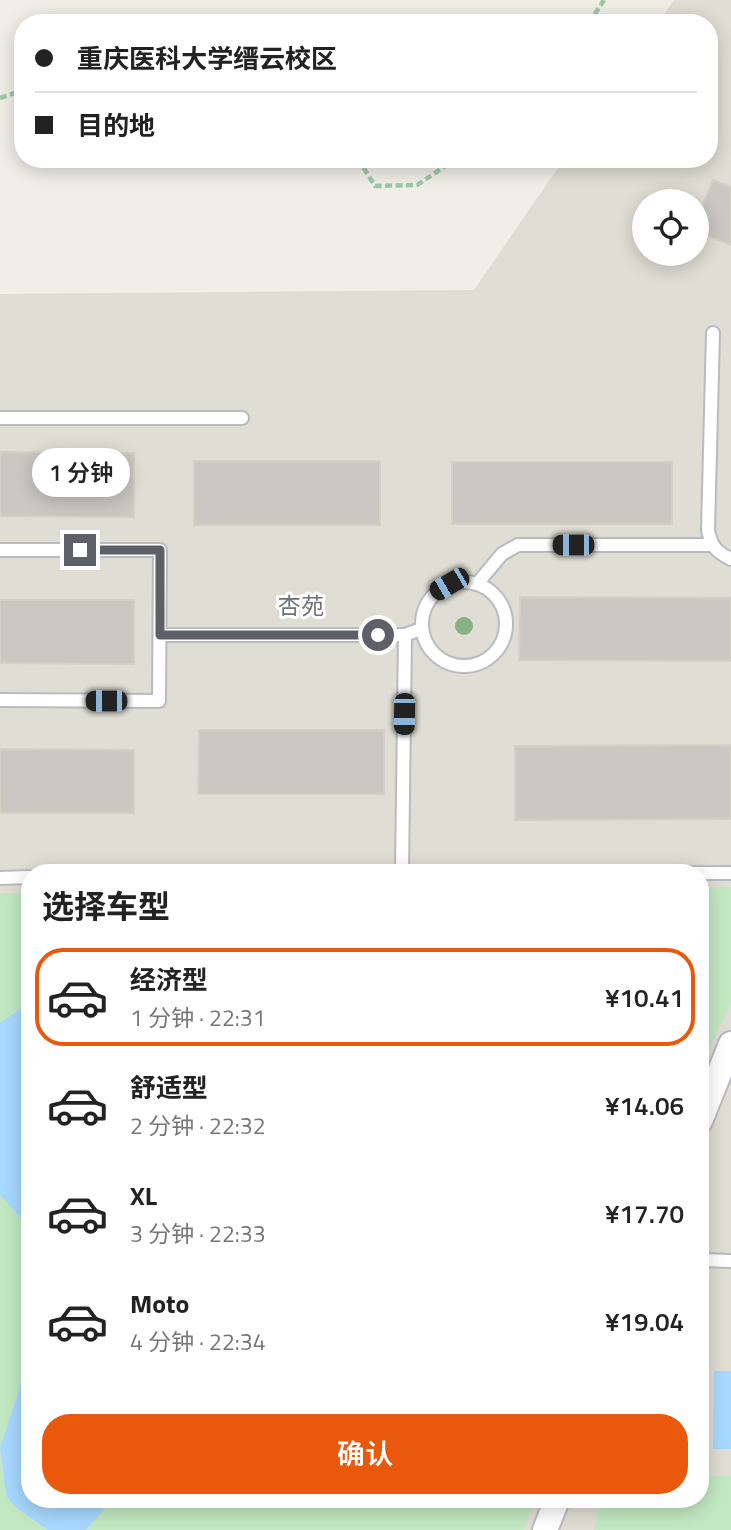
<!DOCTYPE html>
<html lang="zh">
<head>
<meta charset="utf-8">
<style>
	body { margin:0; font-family:"Titillium Web","Noto Sans SC",sans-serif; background:#f2f2f2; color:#222; height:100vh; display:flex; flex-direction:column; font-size:26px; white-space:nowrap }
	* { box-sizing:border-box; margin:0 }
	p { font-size:23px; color:#767676 }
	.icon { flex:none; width:38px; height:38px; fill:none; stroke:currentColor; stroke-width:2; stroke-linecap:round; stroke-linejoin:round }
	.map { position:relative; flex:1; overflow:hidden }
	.panel { position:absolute; left:21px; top:864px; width:688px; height:644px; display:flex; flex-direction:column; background:#fff; border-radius:28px; box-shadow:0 4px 18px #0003 }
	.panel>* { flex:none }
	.guide { position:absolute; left:14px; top:14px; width:704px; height:154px; border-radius:28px; box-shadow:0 4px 18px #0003; display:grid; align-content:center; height:154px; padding:0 21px; background:#fff }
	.buttons { position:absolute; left:632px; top:189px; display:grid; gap:14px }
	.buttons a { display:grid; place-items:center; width:77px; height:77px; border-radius:50%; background:#fff; box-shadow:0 4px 18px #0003; font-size:35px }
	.end { position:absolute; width:32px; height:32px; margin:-16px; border:9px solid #5d6167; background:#fff; box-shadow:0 0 0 4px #fff }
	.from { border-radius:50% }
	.bubble { position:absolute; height:49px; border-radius:24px; background:#fff; box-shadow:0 4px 18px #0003; font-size:23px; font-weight:600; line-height:49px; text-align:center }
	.car { position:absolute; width:21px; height:42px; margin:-21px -10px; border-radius:9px; box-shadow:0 0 5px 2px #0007; background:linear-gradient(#222 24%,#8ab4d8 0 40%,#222 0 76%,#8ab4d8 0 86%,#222 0) }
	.guide b { display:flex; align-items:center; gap:24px; height:66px; font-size:26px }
	.guide b+b { border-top:2px solid #e0e0e0 }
	.guide i { width:18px; height:18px; background:#222 }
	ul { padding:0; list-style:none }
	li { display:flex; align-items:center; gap:21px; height:98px; margin:0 14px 10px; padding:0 7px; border:4px solid transparent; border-radius:28px }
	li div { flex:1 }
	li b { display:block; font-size:26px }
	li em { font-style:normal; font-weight:600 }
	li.on { border-color:#ea580c }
	li>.icon { width:63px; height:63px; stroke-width:1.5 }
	h2 { padding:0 21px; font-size:32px; line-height:84px }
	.button { display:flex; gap:14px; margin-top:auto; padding:14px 21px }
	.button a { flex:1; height:80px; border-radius:28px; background:#ea580c; color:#fff; font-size:28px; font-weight:600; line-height:80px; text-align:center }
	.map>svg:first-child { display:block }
	.education { fill:#e0ddd4; fill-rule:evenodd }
	.green { fill:#c2e8c2 }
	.water { fill:#a7d8ff }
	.building { fill:#cbc8c3; stroke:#d5d0c4; stroke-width:2 }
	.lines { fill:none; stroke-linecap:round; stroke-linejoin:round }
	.lane-casing { stroke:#b8bbc0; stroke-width:16 }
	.street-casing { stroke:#b8bbc0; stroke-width:28 }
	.path { stroke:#9bc9a8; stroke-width:4.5; stroke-dasharray:7 3.5; stroke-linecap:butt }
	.lane { stroke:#fff; stroke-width:12 }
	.street { stroke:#fff; stroke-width:24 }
	.tree { fill:#88b285 }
	.route { stroke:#5d6167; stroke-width:9 }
	.labels { text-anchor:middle; stroke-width:6; stroke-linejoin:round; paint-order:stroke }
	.neighbourhood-label { font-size:23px; fill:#6e7379; stroke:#fff }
</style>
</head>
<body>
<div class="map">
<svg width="731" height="1530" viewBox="0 0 731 1530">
	<rect width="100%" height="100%" fill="#f0eee6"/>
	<path class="education" d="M674 0H731V1530H0V294L474 290 564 159H709V23H658ZM644 201H696V254H644ZM30 873H700V1500H30Z"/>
	<g class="green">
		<path d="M700 887H731V1003L700 1067V930L703 926Z"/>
		<path d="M0 893H30V1008L23 1007 0 1023Z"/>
		<path d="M0 1195 30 1228V1356L0 1448Z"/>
		<path d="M0 1453C7 1505 6 1500 48 1530H0Z"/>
		<path d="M700 1476H731V1530H594L602 1500H700Z"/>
		<path d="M112 1500H535L523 1530H86Z"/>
	</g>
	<g class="water">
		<path d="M23 1007 30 1008V1228L0 1195V1023Z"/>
		<path d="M30 1356V1500H112L86 1530H48L14 1506 6 1495 0 1448Z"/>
		<path d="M714 1371H731V1449H713Z"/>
	</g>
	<g class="building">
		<path d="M713 180 731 187V245L696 231V221Z"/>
		<path d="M0 452 134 453V517L0 516Z"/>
		<rect x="194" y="461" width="186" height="64"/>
		<rect x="452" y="462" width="220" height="62"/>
		<path d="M520 597 731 598V661L519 660Z"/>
		<path d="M0 600H134V664L0 663Z"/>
		<path d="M199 730H384V794H198Z"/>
		<path d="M731 745V819L515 820V746Z"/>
		<path d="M0 749 134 750V813H0Z"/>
	</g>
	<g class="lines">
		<g class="lane-casing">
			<g id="lane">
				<path d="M713 333 708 530C711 546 716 552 731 559"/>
				<path d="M0 418H242"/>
				<path d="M0 550H160L159 701 0 700"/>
				<circle cx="464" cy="624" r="42"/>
				<path d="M477 584 502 554 518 545H711"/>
				<path d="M160 635H405L421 629"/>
				<path d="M402 873 405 635"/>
				<path d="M629 873H731"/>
				<path d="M0 878 30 877"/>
				<path d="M700 1260 731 1261"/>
			</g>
		</g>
		<g class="street-casing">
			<g id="street">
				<path d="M700 1121 731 1044"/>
				<path d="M545 1530 557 1500"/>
			</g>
		</g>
		<g class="path">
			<path d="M589 23 604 0"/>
			<path d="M0 98 23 90"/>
			<path d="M358 159 375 186 417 185 456 159"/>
		</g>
		<use href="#lane" class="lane"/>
		<use href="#street" class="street"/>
	</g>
	<circle class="tree" cx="464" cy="626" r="9"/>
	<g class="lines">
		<path class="route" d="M80 550H160V635H378"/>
	</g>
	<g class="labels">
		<g class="neighbourhood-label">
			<text x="301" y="614">杏苑</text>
		</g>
	</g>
</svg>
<div class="buttons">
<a><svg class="icon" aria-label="locate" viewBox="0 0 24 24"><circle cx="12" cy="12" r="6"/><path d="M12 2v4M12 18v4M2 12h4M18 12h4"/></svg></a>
</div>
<i class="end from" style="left:378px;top:635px"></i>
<i class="end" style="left:80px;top:550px"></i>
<div class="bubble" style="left:32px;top:448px;width:98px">1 分钟</div>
<i class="car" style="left:573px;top:545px;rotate:270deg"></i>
<i class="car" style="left:449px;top:584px;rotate:240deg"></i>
<i class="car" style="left:106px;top:701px;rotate:270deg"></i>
<i class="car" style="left:404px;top:714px;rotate:181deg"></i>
<div class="guide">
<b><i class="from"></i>重庆医科大学缙云校区</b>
<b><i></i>目的地</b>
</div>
<section class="panel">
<h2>选择车型</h2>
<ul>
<li class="on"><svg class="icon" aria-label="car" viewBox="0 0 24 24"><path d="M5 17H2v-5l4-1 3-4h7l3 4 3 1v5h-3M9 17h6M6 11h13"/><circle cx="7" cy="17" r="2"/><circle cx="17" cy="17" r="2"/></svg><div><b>经济型</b><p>1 分钟 · 22:31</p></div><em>¥10.41</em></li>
<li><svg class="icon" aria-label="car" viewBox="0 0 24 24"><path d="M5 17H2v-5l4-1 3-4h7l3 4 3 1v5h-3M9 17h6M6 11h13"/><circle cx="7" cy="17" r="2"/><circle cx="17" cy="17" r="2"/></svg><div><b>舒适型</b><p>2 分钟 · 22:32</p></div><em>¥14.06</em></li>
<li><svg class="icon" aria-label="car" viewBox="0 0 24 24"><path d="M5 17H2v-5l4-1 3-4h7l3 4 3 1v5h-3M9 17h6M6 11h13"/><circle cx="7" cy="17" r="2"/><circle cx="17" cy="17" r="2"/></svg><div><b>XL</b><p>3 分钟 · 22:33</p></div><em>¥17.70</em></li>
<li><svg class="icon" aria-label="car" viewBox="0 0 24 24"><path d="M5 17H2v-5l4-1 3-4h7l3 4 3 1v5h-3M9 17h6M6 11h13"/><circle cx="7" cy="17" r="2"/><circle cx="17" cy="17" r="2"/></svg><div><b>Moto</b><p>4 分钟 · 22:34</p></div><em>¥19.04</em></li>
</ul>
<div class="button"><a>确认</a></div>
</section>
</div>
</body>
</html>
